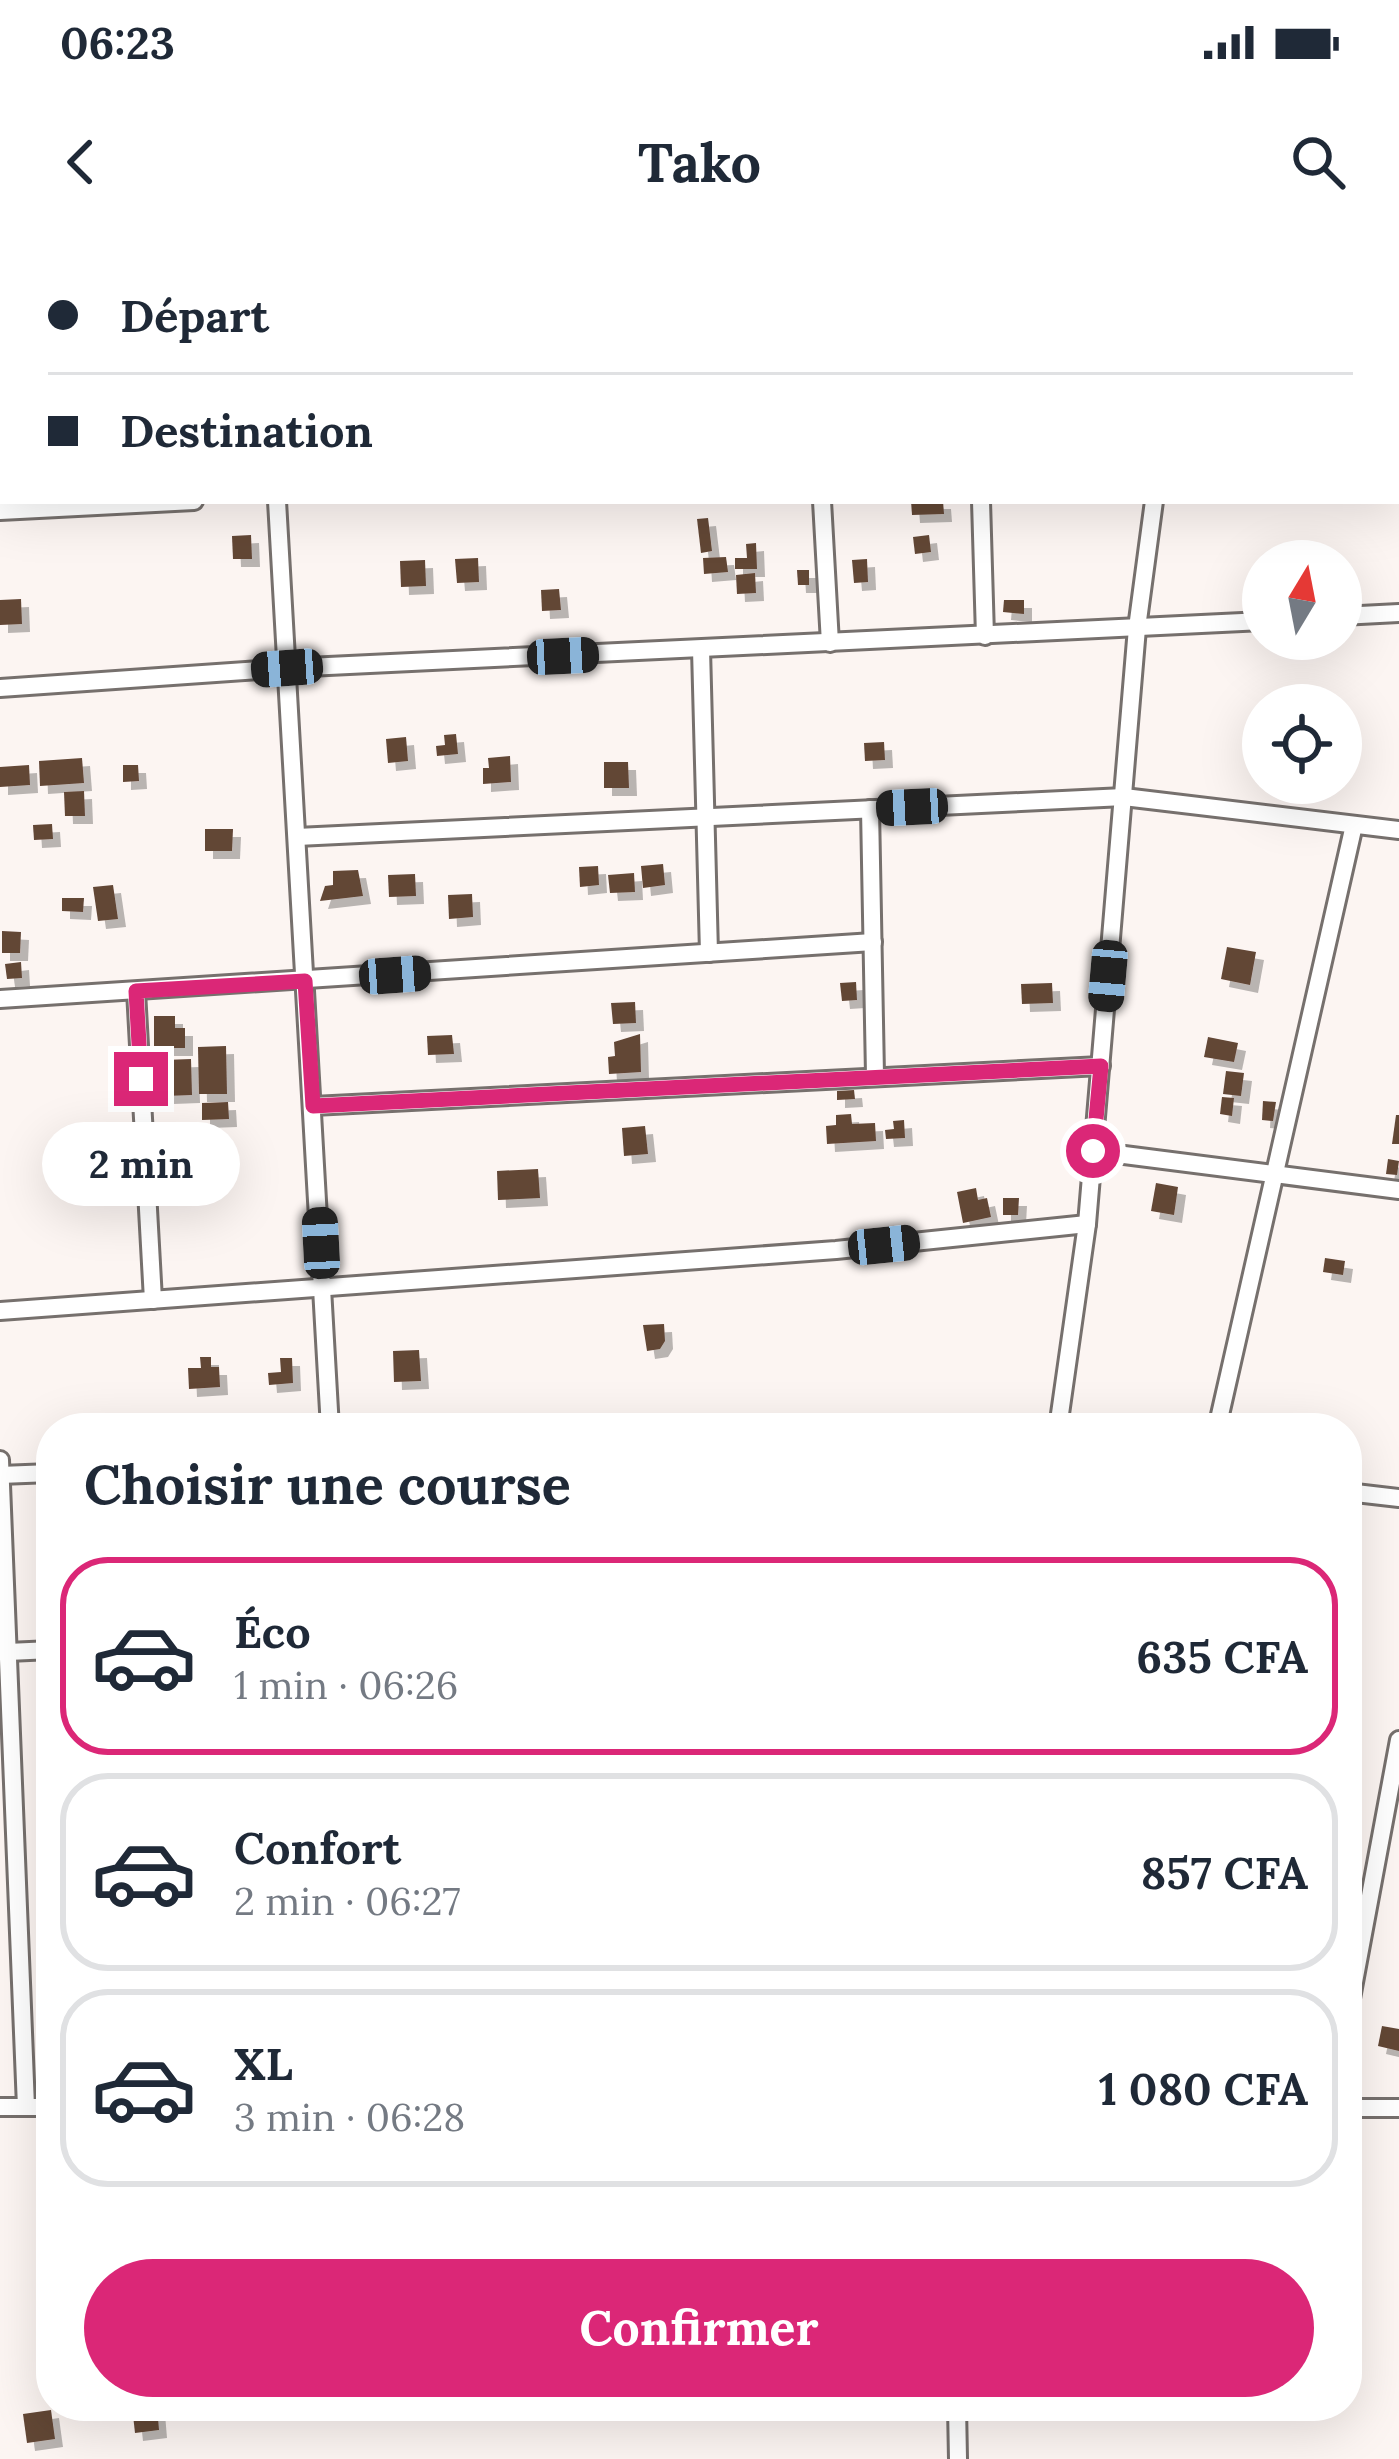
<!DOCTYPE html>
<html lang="fr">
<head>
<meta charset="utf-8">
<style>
	body { margin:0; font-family:Lora,serif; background:#f2f2f3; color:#1f2937; height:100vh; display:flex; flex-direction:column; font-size:45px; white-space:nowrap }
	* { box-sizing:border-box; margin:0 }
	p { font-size:39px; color:#747a83 }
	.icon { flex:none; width:66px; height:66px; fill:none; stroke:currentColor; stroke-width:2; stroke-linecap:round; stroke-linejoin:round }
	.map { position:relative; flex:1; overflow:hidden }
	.sheet { position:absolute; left:36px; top:1173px; width:1326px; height:1008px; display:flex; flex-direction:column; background:#fff; border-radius:48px; box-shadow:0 12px 48px #0002 }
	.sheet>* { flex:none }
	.banner { position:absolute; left:0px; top:0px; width:1401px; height:264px; box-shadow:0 12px 48px #0002; display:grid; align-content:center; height:264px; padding:0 48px; background:#fff }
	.needle { width:78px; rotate:10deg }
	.controls { position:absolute; left:1242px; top:300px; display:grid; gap:24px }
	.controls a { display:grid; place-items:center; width:120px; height:120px; border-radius:50%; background:#fff; box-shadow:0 12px 48px #0002; font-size:60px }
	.end { position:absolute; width:54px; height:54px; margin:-27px; border:15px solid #db2777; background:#fff; box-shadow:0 0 0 6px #fff }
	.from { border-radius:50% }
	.bubble { position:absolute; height:84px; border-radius:42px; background:#fff; box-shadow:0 12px 48px #0002; font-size:39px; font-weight:700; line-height:84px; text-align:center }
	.car { position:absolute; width:36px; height:72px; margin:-36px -18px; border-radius:15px; box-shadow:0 0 9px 3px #0007; background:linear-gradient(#222 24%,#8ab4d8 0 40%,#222 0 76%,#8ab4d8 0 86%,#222 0) }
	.banner b { display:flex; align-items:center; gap:42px; height:114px; font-size:45px }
	.banner b+b { border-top:3px solid #e0e1e3 }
	.banner i { width:30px; height:30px; background:#1f2937 }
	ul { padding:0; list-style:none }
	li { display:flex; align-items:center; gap:36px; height:198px; margin:0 24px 18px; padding:0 24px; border:6px solid #e0e1e3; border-radius:48px }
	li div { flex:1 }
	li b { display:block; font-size:45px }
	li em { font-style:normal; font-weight:700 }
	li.current { border-color:#db2777 }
	li>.icon { width:108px; height:108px; stroke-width:1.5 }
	h2 { padding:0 48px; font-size:54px; line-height:144px }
	.button { display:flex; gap:24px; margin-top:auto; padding:24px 48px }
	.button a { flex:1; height:138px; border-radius:72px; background:#db2777; color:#fff; font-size:48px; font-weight:700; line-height:138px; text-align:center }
	.status { display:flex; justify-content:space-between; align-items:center; height:84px; padding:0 60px; background:#fff; direction:ltr }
	.status svg { height:33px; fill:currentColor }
	header { display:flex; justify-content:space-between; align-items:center; height:156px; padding:0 48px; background:#fff; font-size:54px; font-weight:700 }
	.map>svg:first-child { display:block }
	.building { fill:#624636; filter:url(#shadow) }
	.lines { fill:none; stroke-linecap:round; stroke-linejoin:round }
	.street-casing { stroke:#76706d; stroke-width:22 }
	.street { stroke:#fff; stroke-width:16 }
	.route { stroke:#db2777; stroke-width:15 }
</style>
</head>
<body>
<div class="status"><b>06:23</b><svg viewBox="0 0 49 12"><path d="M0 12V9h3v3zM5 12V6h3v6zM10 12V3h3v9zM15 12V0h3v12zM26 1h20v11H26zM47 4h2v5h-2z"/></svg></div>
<header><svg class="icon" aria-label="back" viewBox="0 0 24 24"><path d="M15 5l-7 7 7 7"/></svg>Tako<svg class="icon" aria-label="search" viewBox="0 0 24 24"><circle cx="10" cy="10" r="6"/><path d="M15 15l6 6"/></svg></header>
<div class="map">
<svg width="1399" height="2219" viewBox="0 0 1399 2219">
	<defs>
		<filter id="shadow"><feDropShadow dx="8" dy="8" stdDeviation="0" flood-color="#0004"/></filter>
	</defs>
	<rect width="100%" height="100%" fill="#fcf5f2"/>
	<g class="building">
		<path d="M911 261H943L944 274 912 275Z"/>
		<path d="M708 278 712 311 701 313 697 279Z"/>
		<path d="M251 295 252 319H233L232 296Z"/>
		<path d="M929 295 931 312 915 314 913 297Z"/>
		<path d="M756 303 757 329H735V318H747L746 304Z"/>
		<path d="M726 317 728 332 704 334 703 318Z"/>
		<path d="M478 318 479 342 457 343 455 319Z"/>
		<path d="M867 319 868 342 854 343 852 320Z"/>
		<path d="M425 320 426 346 401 347 400 321Z"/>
		<path d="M797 330H809V345H798Z"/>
		<path d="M755 333 756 353 737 354 736 335Z"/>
		<path d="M559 349 561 370 542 371 541 350Z"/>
		<path d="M21 359 22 384 0 385V360Z"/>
		<path d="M1004 360H1024V374L1003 372Z"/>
		<path d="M456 494 458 514 437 516 436 506 445 505 444 495Z"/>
		<path d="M406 497 408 521 388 523 386 499Z"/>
		<path d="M884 502 885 520 865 521 864 503Z"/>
		<path d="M510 516 511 542 483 544V528H489L488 518Z"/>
		<path d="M82 518 84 543 40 546 39 521Z"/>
		<path d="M604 522H628L629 548H604Z"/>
		<path d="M29 525 30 545 0 547V527Z"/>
		<path d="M123 525H138L139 541 123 542Z"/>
		<path d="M84 551 85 576H65L64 552Z"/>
		<path d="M52 584 53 599 34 600 33 585Z"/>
		<path d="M205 589H233L232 611H205Z"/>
		<path d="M663 624 665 645 643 648 641 626Z"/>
		<path d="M598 626 599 645 580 647 579 627Z"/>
		<path d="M358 630 363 656 320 661 325 646 333 645V631Z"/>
		<path d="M634 633 635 652 610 653 608 635Z"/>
		<path d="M415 634 416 656 389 657 388 635Z"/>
		<path d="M113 645 118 679 98 681 93 647Z"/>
		<path d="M472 654 473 677 449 679 448 655Z"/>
		<path d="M62 658H84L83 672 62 671Z"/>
		<path d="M2 691 21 692 20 713H2Z"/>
		<path d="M1227 707 1256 712 1250 745 1221 739Z"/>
		<path d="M21 722 22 738 7 739 5 724Z"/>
		<path d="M856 742 857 760 842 761 840 743Z"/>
		<path d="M1052 743 1053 763 1022 764 1021 744Z"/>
		<path d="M635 762 636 783 613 784 611 763Z"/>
		<path d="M154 776H175V788H185V808H154Z"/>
		<path d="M640 794 641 832 609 834 608 817 615 816 614 802Z"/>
		<path d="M452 795 454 814 428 815 427 796Z"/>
		<path d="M1208 797 1238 803 1234 822 1204 817Z"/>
		<path d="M226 806 227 854H199L198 807Z"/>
		<path d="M191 819 192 855 165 856 164 820Z"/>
		<path d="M1226 831 1244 833 1241 856 1223 854Z"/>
		<path d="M854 850 855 859 837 860V851Z"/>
		<path d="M1222 857 1234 858 1232 876 1220 874Z"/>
		<path d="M1263 861 1276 862 1273 881 1262 880Z"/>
		<path d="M228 862 229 879 202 880V863Z"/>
		<path d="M851 874 852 884 875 883 876 901 827 904 826 886 836 885V875Z"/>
		<path d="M1396 875H1399V904H1392Z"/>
		<path d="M904 880 905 898 886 899 885 890 894 889 893 881Z"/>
		<path d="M645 886 648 914 624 916 622 888Z"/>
		<path d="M1388 919 1399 921 1397 935 1386 934Z"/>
		<path d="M538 929 540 958 498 960 497 931Z"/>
		<path d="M1156 943 1178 947 1174 975 1151 971Z"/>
		<path d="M976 948 978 960 987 958 991 977 963 983 957 952Z"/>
		<path d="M1003 958H1019L1018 975H1003Z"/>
		<path d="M1325 1018 1345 1021 1343 1035 1323 1032Z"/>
		<path d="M664 1084 665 1101 660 1109 647 1111 643 1085Z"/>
		<path d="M419 1110 421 1141 394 1142 393 1111Z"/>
		<path d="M200 1117H211V1127H219L220 1147 189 1149 188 1128H201Z"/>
		<path d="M280 1118H292L293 1143 269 1145 268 1133 281 1132Z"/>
		<path d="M1382 1786 1399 1789V1811L1378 1806Z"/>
		<path d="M132 2166H157L159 2190 135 2193Z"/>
		<path d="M51 2170 55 2199 27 2203 23 2174Z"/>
	</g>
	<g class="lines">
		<g class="street-casing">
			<g id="street">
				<path d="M262 0V3"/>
				<path d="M500 0 503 3"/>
				<path d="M886 0 888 3"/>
				<path d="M563 3V0"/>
				<path d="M1188 3V0"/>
				<path d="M1398 6H1399"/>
				<path d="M0 80H3"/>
				<path d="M277 261 330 1188"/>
				<path d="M822 261 830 403"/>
				<path d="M981 261 985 396"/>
				<path d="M0 271 194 261"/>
				<path d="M1341 376 1399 373"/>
				<path d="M701 409 709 713"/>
				<path d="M0 448 287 428 1263 381"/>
				<path d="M870 569 875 835"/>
				<path d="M297 597 1124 557 1399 590"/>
				<path d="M136 751 153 1060"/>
				<path d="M0 759 873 702"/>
				<path d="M313 866 1101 826"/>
				<path d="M1093 911 1399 950"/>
				<path d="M0 1071 836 1010 1087 984"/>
				<path d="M1058 1188 1087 984 1137 388 1154 261"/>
				<path d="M1217 1188 1354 585"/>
				<path d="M0 1220 26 1867"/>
				<path d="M0 1235 51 1233"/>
				<path d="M1347 1252 1399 1258"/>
				<path d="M8 1412 51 1410"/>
				<path d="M1347 1780 1399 1500"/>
				<path d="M0 1867H51"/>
				<path d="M1347 1868H1399"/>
				<path d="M957 2166 958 2219"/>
			</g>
		</g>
		<use href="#street" class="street"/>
	</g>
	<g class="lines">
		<path class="route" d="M141 839 136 751 305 741 313 866 1101 826 1093 911"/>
	</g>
</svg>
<div class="controls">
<a><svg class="needle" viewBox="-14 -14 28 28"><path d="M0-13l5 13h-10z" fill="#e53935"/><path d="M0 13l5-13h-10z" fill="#747a83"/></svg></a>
<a><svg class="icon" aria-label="locate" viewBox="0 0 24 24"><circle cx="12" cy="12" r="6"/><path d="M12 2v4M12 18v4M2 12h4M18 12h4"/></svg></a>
</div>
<i class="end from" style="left:1093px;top:911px"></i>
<i class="end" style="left:141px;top:839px"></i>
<div class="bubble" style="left:42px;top:882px;width:198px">2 min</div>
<i class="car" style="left:563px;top:416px;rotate:87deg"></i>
<i class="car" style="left:287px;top:428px;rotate:266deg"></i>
<i class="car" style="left:912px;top:567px;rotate:267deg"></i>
<i class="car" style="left:395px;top:735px;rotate:86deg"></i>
<i class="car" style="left:1108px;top:736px;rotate:185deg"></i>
<i class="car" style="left:321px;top:1003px;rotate:357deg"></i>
<i class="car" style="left:884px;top:1005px;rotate:84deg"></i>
<div class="banner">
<b><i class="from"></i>Départ</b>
<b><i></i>Destination</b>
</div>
<section class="sheet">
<h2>Choisir une course</h2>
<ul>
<li class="current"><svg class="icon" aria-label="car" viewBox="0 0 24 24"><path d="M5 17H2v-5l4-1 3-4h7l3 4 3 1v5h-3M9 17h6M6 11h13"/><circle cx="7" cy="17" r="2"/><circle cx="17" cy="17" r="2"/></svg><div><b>Éco</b><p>1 min · 06:26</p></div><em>635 CFA</em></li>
<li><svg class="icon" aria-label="car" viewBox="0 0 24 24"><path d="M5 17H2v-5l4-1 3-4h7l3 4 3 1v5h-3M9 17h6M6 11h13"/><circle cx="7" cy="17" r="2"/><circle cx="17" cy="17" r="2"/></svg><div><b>Confort</b><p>2 min · 06:27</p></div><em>857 CFA</em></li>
<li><svg class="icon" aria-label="car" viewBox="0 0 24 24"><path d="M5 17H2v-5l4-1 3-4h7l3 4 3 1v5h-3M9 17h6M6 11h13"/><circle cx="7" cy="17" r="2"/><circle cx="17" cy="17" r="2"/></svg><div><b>XL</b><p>3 min · 06:28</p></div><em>1 080 CFA</em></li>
</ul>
<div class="button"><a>Confirmer</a></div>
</section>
</div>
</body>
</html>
